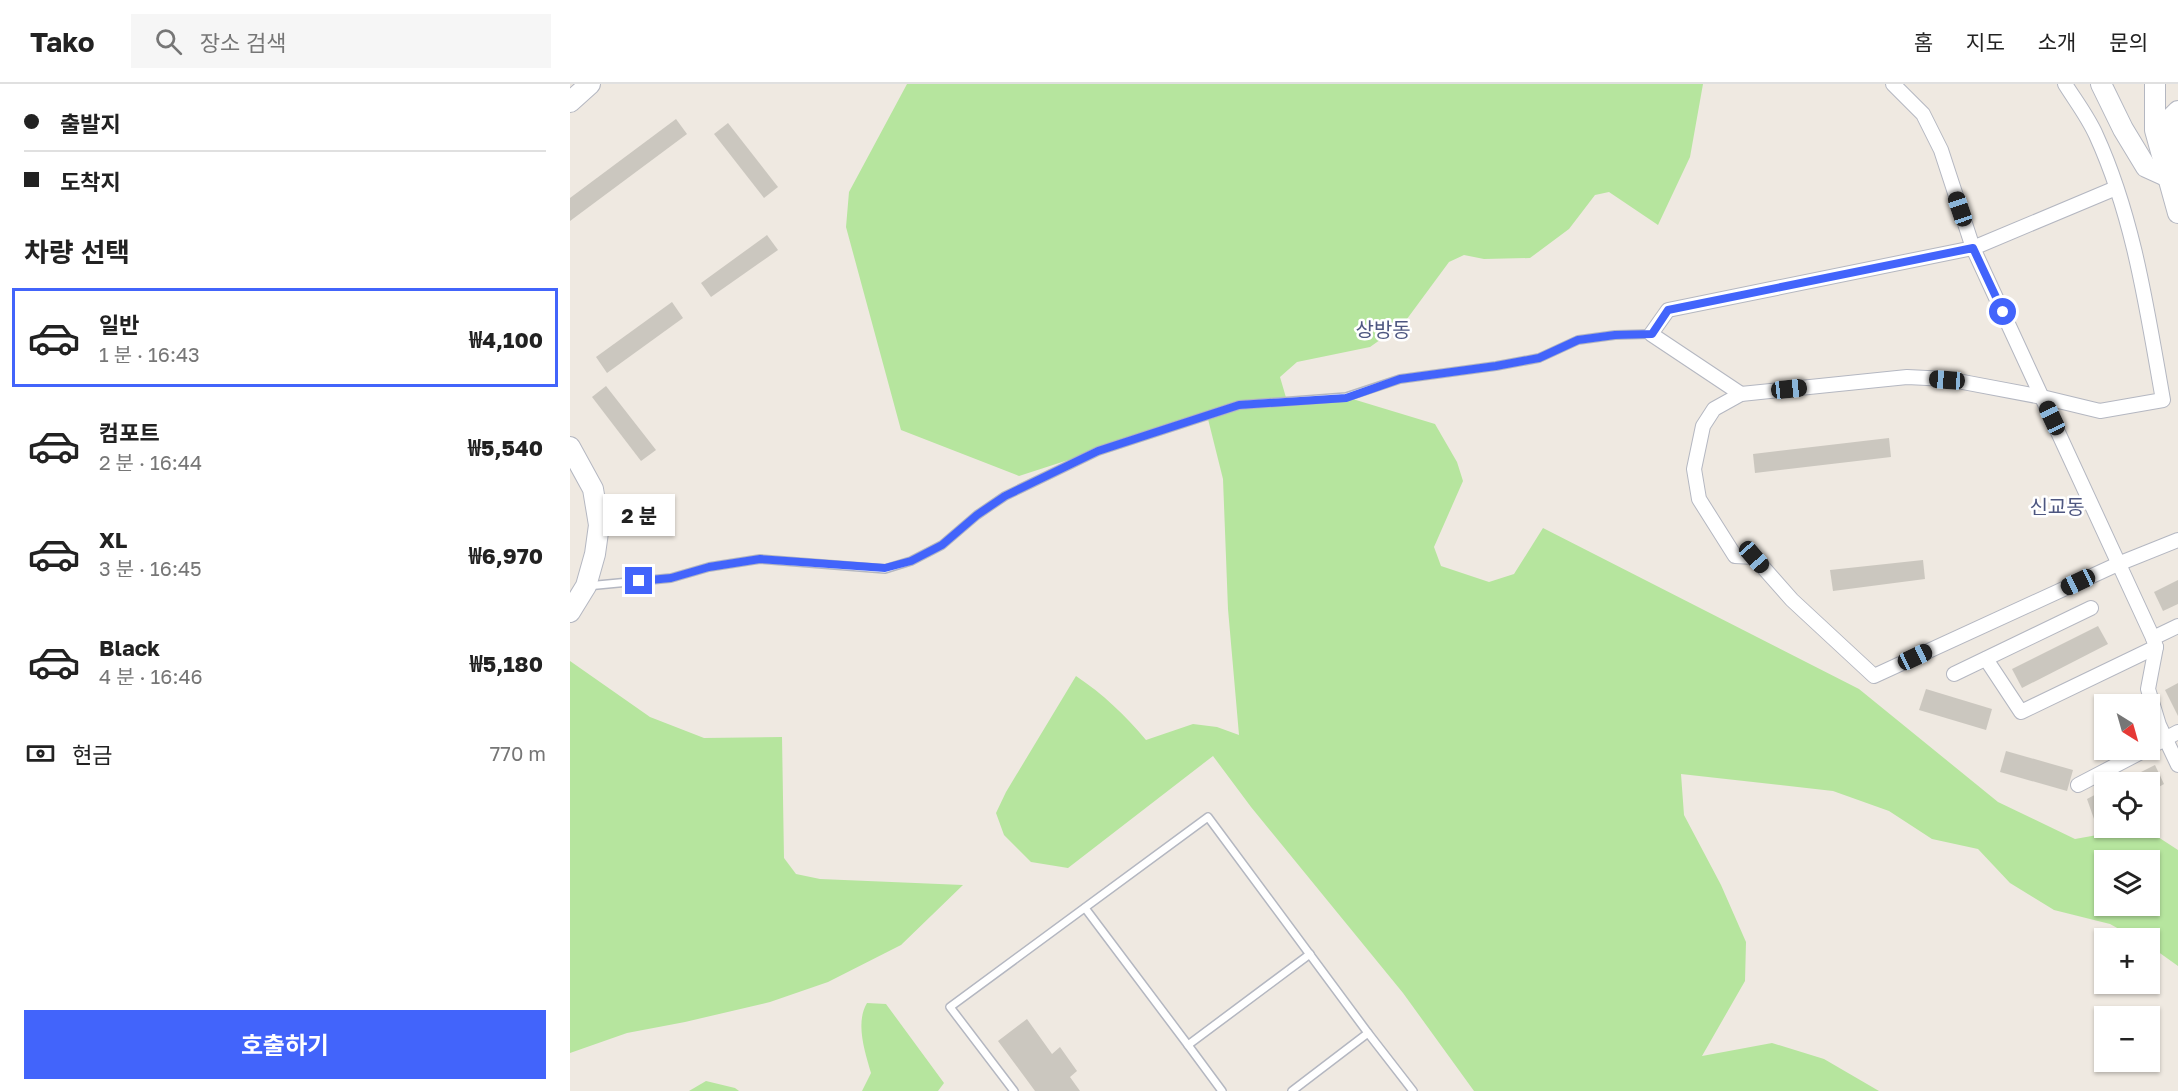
<!DOCTYPE html>
<html lang="ko">
<head>
<meta charset="utf-8">
<style>
	body { margin:0; font-family:"Golos Text","Noto Sans KR",sans-serif; background:#f6f6f6; color:#222; height:100vh; display:flex; flex-direction:column; font-size:22px; white-space:nowrap }
	* { box-sizing:border-box; margin:0 }
	p { font-size:20px; color:#767676 }
	.icon { flex:none; width:33px; height:33px; fill:none; stroke:currentColor; stroke-width:2; stroke-linecap:round; stroke-linejoin:round }
	.map { position:relative; flex:1; overflow:hidden }
	.sheet { display:flex; flex-direction:column; background:#fff; width:570px }
	.sheet>* { flex:none }
	.banner { display:grid; align-content:center; height:132px; padding:0 24px; background:#fff }
	.needle { width:39px; rotate:143deg }
	.fabs { position:absolute; left:1524px; top:610px; display:grid; gap:12px }
	.fabs a { display:grid; place-items:center; width:66px; height:66px; border-radius:0px; background:#fff; box-shadow:0 2px 4px #0004; font-size:30px }
	.end { position:absolute; width:27px; height:27px; margin:-14px; border:8px solid #4264fb; background:#fff; box-shadow:0 0 0 3px #fff }
	.from { border-radius:50% }
	.bubble { position:absolute; height:42px; border-radius:0px; background:#fff; box-shadow:0 2px 4px #0004; font-size:20px; font-weight:700; line-height:42px; text-align:center }
	.car { position:absolute; width:18px; height:36px; margin:-18px -9px; border-radius:8px; box-shadow:0 0 4px 2px #0007; background:linear-gradient(#222 24%,#8ab4d8 0 40%,#222 0 76%,#8ab4d8 0 86%,#222 0) }
	.banner b { display:flex; align-items:center; gap:21px; height:57px; font-size:22px }
	.banner b+b { border-top:2px solid #e0e0e0 }
	.banner i { width:15px; height:15px; background:#222 }
	ul { padding:0; list-style:none }
	li { display:flex; align-items:center; gap:18px; height:99px; margin:0 12px 9px; padding:0 12px; border:3px solid transparent; border-radius:0px }
	li div { flex:1 }
	li b { display:block; font-size:22px }
	li em { font-style:normal; font-weight:700 }
	li.current { border-color:#4264fb }
	li>.icon { width:54px; height:54px; stroke-width:1.5 }
	h2 { padding:0 24px; font-size:27px; line-height:72px }
	.pay { display:flex; align-items:center; gap:15px; height:66px; padding:0 24px; font-size:22px }
	.pay p { margin-inline-start:auto }
	.action { display:flex; gap:12px; margin-top:auto; padding:12px 24px }
	.action a { flex:1; height:69px; border-radius:0px; background:#4264fb; color:#fff; font-size:24px; font-weight:700; line-height:69px; text-align:center }
	header { display:flex; align-items:center; gap:36px; box-sizing:border-box; height:84px; padding:0 30px; background:#fff; border-bottom:2px solid #e0e0e0 }
	header strong { font-size:28px }
	nav { display:flex; gap:33px; margin-inline-start:auto; font-size:21px }
	.search { width:420px; height:54px; background:#f6f6f6; display:flex; align-items:center; gap:15px; box-sizing:border-box; padding:0 21px; border-radius:0px; color:#767676; font-size:22px }
	main { display:flex; flex:1; min-height:0 }
	.map>svg:first-child { display:block }
	.green { fill:#b6e59e; fill-rule:evenodd }
	.building { fill:#cbc7bf }
	.lines { fill:none; stroke-linecap:round; stroke-linejoin:round }
	.lane-casing { stroke:#b4b7c1; stroke-width:10 }
	.street-casing { stroke:#b4b7c1; stroke-width:16 }
	.secondary-casing { stroke:#b4b7c1; stroke-width:22 }
	.lane { stroke:#fff; stroke-width:7 }
	.street { stroke:#fff; stroke-width:14 }
	.secondary { stroke:#fff; stroke-width:20 }
	.route { stroke:#4264fb; stroke-width:8 }
	.labels { text-anchor:middle; stroke-width:5; stroke-linejoin:round; paint-order:stroke }
	.quarter-label { font-size:20px; fill:#4d5680; stroke:#fff }
</style>
</head>
<body>
<header>
<strong>Tako</strong>
<div class="search"><svg class="icon" aria-label="search" viewBox="0 0 24 24"><circle cx="10" cy="10" r="6"/><path d="M15 15l6 6"/></svg>장소 검색</div>
<nav><a>홈</a><a>지도</a><a>소개</a><a>문의</a></nav>
</header>
<main>
<section class="sheet">
<div class="banner">
<b><i class="from"></i>출발지</b>
<b><i></i>도착지</b>
</div>
<h2>차량 선택</h2>
<ul>
<li class="current"><svg class="icon" aria-label="car" viewBox="0 0 24 24"><path d="M5 17H2v-5l4-1 3-4h7l3 4 3 1v5h-3M9 17h6M6 11h13"/><circle cx="7" cy="17" r="2"/><circle cx="17" cy="17" r="2"/></svg><div><b>일반</b><p>1 분 · 16:43</p></div><em>₩4,100</em></li>
<li><svg class="icon" aria-label="car" viewBox="0 0 24 24"><path d="M5 17H2v-5l4-1 3-4h7l3 4 3 1v5h-3M9 17h6M6 11h13"/><circle cx="7" cy="17" r="2"/><circle cx="17" cy="17" r="2"/></svg><div><b>컴포트</b><p>2 분 · 16:44</p></div><em>₩5,540</em></li>
<li><svg class="icon" aria-label="car" viewBox="0 0 24 24"><path d="M5 17H2v-5l4-1 3-4h7l3 4 3 1v5h-3M9 17h6M6 11h13"/><circle cx="7" cy="17" r="2"/><circle cx="17" cy="17" r="2"/></svg><div><b>XL</b><p>3 분 · 16:45</p></div><em>₩6,970</em></li>
<li><svg class="icon" aria-label="car" viewBox="0 0 24 24"><path d="M5 17H2v-5l4-1 3-4h7l3 4 3 1v5h-3M9 17h6M6 11h13"/><circle cx="7" cy="17" r="2"/><circle cx="17" cy="17" r="2"/></svg><div><b>Black</b><p>4 분 · 16:46</p></div><em>₩5,180</em></li>
</ul>
<div class="pay"><svg class="icon" aria-label="cash" viewBox="0 0 24 24"><path d="M3 7h18v10H3z"/><circle cx="12" cy="12" r="2"/></svg>현금<p>770 m</p></div>
<div class="action"><a>호출하기</a></div>
</section>
<div class="map">
<svg width="1608" height="1007" viewBox="0 0 1608 1007">
	<rect width="100%" height="100%" fill="#efe9e1"/>
	<g class="green">
		<path d="M337 0H1133L1120 73 1088 141 1039 108 1025 111 999 145 960 174 914 175 894 171 879 178 834 239 800 263 727 278 710 293 717 317 776 313 865 340 887 378 893 397 864 463 871 482 919 498 944 490 973 444 1289 605 1428 718 1505 755 1555 746 1588 753 1608 766V882L1580 862V855H1567L1540 840 1484 826 1440 799 1408 765 1362 755 1319 727 1263 707 1111 690 1114 731 1151 801 1176 858 1175 897 1132 972 1202 959 1254 975 1309 1007H904L833 909 681 723 643 672 498 784 461 778 434 751 426 729 436 708 506 592C533 610 555 631 576 656L623 640 647 643 669 651 658 525 653 395 637 331 449 392 331 346 276 143 279 108ZM1534 777H1580V822H1534Z"/>
		<path d="M0 577 80 633 134 654 212 653 214 774 226 790 250 795 393 801 331 861 258 898 200 918 115 938 57 949 0 969Z"/>
		<path d="M297 919 316 920 374 999 368 1007H292L301 989C295 968 285 939 297 919Z"/>
		<path d="M136 997 165 1004 169 1007H119Z"/>
	</g>
	<g class="building">
		<path d="M106 35 117 50 0 137V114Z"/>
		<path d="M158 39 208 103 194 114 144 50Z"/>
		<path d="M197 151 208 166 141 213 131 199Z"/>
		<path d="M102 218 113 234 37 289 26 273Z"/>
		<path d="M36 302 86 366 71 377 22 313Z"/>
		<path d="M1319 354 1321 373 1185 389 1183 370Z"/>
		<path d="M1353 476 1355 495 1263 507 1260 486Z"/>
		<path d="M1608 496V520L1593 527 1584 508Z"/>
		<path d="M1528 542 1538 560 1452 604 1442 585Z"/>
		<path d="M1608 599V632L1595 606Z"/>
		<path d="M1356 605 1422 625 1416 646 1349 626Z"/>
		<path d="M1436 667 1503 686 1497 707 1430 688Z"/>
		<path d="M1585 681 1594 700 1580 708V699H1549Z"/>
		<path d="M1534 706V730L1524 735 1517 715Z"/>
		<path d="M457 935 482 970 490 963 507 987 500 993 510 1007H465L428 957Z"/>
	</g>
	<g class="lines">
		<g class="lane-casing">
			<g id="lane">
				<path d="M17 502 101 494 139 483 190 475 315 485 341 477 372 461 407 431 435 412 528 367 669 321 776 313 830 295 926 282 969 274 1008 256 1045 251 1081 250"/>
				<path d="M515 824 618 961"/>
				<path d="M444 1007 380 923 638 733 798 949"/>
				<path d="M652 1007 618 961 740 870"/>
				<path d="M722 1007 798 949 843 1007"/>
			</g>
		</g>
		<g class="street-casing">
			<g id="street">
				<path d="M1323 0 1353 30 1371 66 1403 164 1583 554 1608 542"/>
				<path d="M1495 0C1505 16 1518 33 1526 51 1564 134 1577 226 1593 316L1530 327 1472 313 1377 295 1337 293 1171 310 1144 325 1133 342 1124 385 1129 415 1165 472 1184 473 1222 516 1304 592 1548 480 1608 456"/>
				<path d="M1171 310 1081 250 1098 226 1403 164 1546 104"/>
				<path d="M1586 563 1578 605 1589 641 1608 681"/>
				<path d="M1416 575 1451 628 1586 563 1583 554"/>
				<path d="M1384 590 1521 524"/>
				<path d="M1580 663 1608 648"/>
				<path d="M1508 701 1575 666"/>
			</g>
		</g>
		<g class="secondary-casing">
			<g id="secondary">
				<path d="M1531 0 1553 45 1576 83 1598 93 1602 33 1608 27"/>
				<path d="M1585 0V46L1608 129"/>
				<path d="M0 18 20 0"/>
				<path d="M0 363 23 405 29 441 25 470 16 502 0 528"/>
			</g>
		</g>
		<use href="#lane" class="lane"/>
		<use href="#street" class="street"/>
		<use href="#secondary" class="secondary"/>
	</g>
	<g class="lines">
		<path class="route" d="M69 497 101 494 139 483 190 475 315 484 341 477 372 461 407 431 435 412 528 367 669 321 776 314 830 295 926 282 969 274 1008 256 1045 251 1082 250 1098 226 1403 164 1433 228"/>
	</g>
	<g class="labels">
		<g class="quarter-label">
			<text x="813" y="253">상방동</text>
			<text x="1487" y="430">신교동</text>
		</g>
	</g>
</svg>
<div class="fabs">
<a><svg class="needle" viewBox="-14 -14 28 28"><path d="M0-13l5 13h-10z" fill="#e53935"/><path d="M0 13l5-13h-10z" fill="#767676"/></svg></a>
<a><svg class="icon" aria-label="locate" viewBox="0 0 24 24"><circle cx="12" cy="12" r="6"/><path d="M12 2v4M12 18v4M2 12h4M18 12h4"/></svg></a>
<a><svg class="icon" aria-label="layers" viewBox="0 0 24 24"><path d="M12 4l9 5-9 5-9-5zM3 14l9 5 9-5"/></svg></a>
<a>+</a>
<a>−</a>
</div>
<i class="end from" style="left:1433px;top:228px"></i>
<i class="end" style="left:69px;top:497px"></i>
<div class="bubble" style="left:33px;top:410px;width:72px">2 분</div>
<i class="car" style="left:1390px;top:125px;rotate:341deg"></i>
<i class="car" style="left:1377px;top:296px;rotate:274deg"></i>
<i class="car" style="left:1219px;top:305px;rotate:84deg"></i>
<i class="car" style="left:1482px;top:334px;rotate:335deg"></i>
<i class="car" style="left:1184px;top:473px;rotate:139deg"></i>
<i class="car" style="left:1508px;top:498px;rotate:245deg"></i>
<i class="car" style="left:1345px;top:573px;rotate:65deg"></i>
</div>
</main>
</body>
</html>
